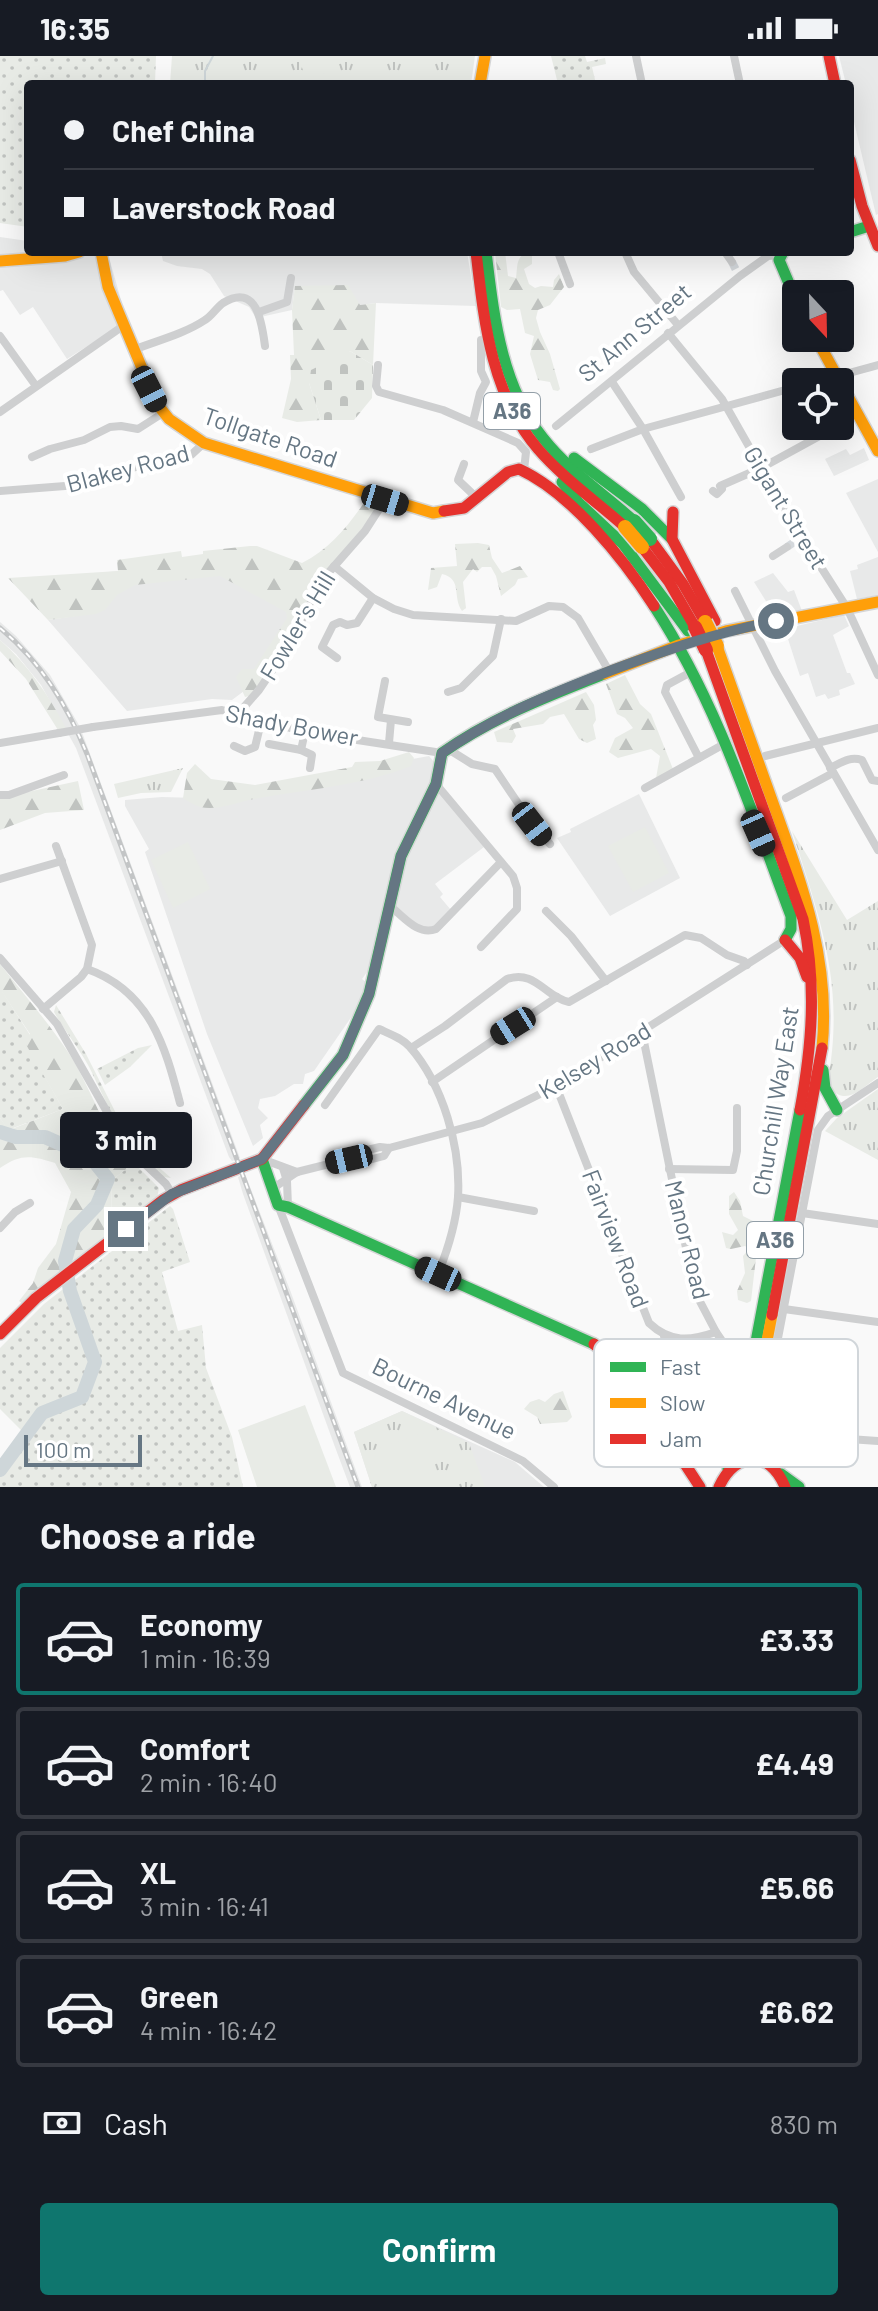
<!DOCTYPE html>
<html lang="en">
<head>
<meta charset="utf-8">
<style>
	body { margin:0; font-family:Barlow,sans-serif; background:#20242c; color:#f1f3f6; height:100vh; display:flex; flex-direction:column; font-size:30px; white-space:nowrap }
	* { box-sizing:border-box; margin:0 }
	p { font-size:26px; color:#9ea1a6 }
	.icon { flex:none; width:44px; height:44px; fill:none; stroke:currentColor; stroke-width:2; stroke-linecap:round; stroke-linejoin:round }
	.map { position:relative; height:1431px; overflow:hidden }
	.sheet { display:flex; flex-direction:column; background:#171b24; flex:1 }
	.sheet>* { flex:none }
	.hud { position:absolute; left:24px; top:24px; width:830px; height:176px; border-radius:8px; box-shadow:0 8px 32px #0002; display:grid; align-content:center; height:176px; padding:0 40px; background:#171b24 }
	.needle { width:52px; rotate:158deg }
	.controls { position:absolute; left:782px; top:224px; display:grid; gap:16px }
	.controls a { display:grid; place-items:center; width:72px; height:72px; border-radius:8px; background:#171b24; box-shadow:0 8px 32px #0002; font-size:40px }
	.scale { position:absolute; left:24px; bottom:20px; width:118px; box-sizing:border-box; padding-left:8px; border:4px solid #657683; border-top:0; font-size:22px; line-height:28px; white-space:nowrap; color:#657683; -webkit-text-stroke:6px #fff; paint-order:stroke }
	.end { position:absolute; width:36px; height:36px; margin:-18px; border:10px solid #657683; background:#fff; box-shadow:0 0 0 4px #fff }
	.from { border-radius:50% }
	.bubble { position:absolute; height:56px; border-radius:8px; background:#171b24; box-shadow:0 8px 32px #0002; font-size:26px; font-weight:700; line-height:56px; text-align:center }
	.car { position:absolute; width:24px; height:48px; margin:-24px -12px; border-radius:10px; box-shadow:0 0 6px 2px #0007; background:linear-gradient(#222 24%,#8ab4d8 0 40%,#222 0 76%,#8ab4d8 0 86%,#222 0) }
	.hud b { display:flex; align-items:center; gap:28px; height:76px; font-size:30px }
	.hud b+b { border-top:2px solid #363941 }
	.hud i { width:20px; height:20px; background:#f1f3f6 }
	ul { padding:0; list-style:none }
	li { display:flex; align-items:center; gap:24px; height:112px; margin:0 16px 12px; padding:0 24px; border:4px solid #363941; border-radius:8px }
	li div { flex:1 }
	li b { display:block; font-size:30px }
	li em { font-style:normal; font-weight:700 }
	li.current { border-color:#0f766e }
	li>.icon { width:72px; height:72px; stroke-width:1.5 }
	h2 { padding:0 40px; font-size:36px; line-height:96px }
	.pay { display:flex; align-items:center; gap:20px; height:88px; padding:0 40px; font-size:30px }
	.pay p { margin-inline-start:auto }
	.action { display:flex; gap:16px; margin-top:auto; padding:16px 40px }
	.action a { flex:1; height:92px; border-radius:8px; background:#0f766e; color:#fff; font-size:32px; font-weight:700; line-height:92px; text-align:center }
	.status { display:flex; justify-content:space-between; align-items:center; height:56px; padding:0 40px; background:#171b24; direction:ltr }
	.status svg { height:22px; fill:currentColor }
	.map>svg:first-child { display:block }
	.built { fill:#e8e9e9 }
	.grass { fill:url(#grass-dots) }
	.forest { fill:url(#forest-firs) }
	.cemetery { fill:url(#cemetery-stones) }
	.park { fill:url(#park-tufts) }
	.garden { fill:#e8ebe6 }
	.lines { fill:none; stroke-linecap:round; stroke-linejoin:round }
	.stream { stroke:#ced6d9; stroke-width:2 }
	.river { stroke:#ced6d9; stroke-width:14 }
	.street-tunnel { stroke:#d4d8dc; stroke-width:8; stroke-dasharray:8 4; stroke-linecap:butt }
	.fast-casing { stroke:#d5d6d7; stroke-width:14 }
	.slow-casing { stroke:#d5d6d7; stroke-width:14 }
	.jam-casing { stroke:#d5d6d7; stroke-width:14 }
	.street { stroke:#cecfd0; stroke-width:8 }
	.fast { stroke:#30b455; stroke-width:11 }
	.slow { stroke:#ff9f0a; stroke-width:11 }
	.jam { stroke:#e5322d; stroke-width:11 }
	.rail-casing { stroke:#c3c5c6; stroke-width:5 }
	.rail { stroke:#fff; stroke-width:2; stroke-dasharray:6; stroke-linecap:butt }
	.fast-bridge-casing { stroke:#d5d6d6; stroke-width:17; stroke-linecap:butt }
	.slow-bridge-casing { stroke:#d5d6d6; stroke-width:17; stroke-linecap:butt }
	.jam-bridge-casing { stroke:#d5d6d6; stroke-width:17; stroke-linecap:butt }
	.street-bridge { stroke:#cecfd0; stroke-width:8 }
	.fast-bridge { stroke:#30b455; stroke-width:14 }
	.slow-bridge { stroke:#ff9f0a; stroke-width:14 }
	.jam-bridge { stroke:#e5322d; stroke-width:14 }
	.route { stroke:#657683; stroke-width:10 }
	.labels { text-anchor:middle; stroke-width:8; stroke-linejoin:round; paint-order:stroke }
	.shield { fill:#fff; stroke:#939fa8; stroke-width:2 }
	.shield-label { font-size:22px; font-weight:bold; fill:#657683 }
	.street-label { font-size:24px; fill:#657683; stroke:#fff }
	.key { fill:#fff; stroke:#d1d6da; stroke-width:2 }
	.key-label { font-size:22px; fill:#657683 }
</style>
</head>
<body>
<div class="status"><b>16:35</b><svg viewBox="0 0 49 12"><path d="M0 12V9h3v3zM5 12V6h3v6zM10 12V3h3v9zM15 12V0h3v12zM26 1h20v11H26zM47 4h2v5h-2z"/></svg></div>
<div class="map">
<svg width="878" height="1431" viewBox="0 0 878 1431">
	<defs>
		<pattern id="grass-dots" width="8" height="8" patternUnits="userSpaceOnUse" patternTransform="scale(2)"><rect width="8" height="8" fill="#e8ebe6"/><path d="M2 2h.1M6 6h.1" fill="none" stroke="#c0c3c0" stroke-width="1.8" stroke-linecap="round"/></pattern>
		<pattern id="forest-firs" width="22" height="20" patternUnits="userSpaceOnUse" patternTransform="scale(2)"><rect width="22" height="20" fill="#e8ebe6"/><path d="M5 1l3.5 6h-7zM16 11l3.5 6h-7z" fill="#c0c3c0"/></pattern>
		<pattern id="cemetery-stones" width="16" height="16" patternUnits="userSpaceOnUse" patternTransform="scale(2)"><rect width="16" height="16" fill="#e8ebe6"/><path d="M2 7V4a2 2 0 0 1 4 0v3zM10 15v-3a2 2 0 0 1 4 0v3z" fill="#c0c3c0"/></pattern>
		<pattern id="park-tufts" width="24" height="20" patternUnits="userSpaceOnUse" patternTransform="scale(2)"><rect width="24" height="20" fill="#e8ebe6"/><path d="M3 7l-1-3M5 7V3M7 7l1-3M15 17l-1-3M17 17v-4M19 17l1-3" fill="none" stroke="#c0c3c0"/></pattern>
	</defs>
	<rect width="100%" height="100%" fill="#f9f9f9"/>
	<g class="built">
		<path d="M839 0H878V158L876 159 850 49V28H846Z"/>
		<path d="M0 181 28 185V196L44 203 94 198 110 205 127 265 67 303 33 251 20 259 3 234 0 235Z"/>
		<path d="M161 196H467L476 250 376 247 360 249 309 232 295 231 292 254 256 262 249 251 224 240 210 218 202 213 177 210 163 205Z"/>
		<path d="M864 392 869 404 834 420 825 403 846 393 850 399Z"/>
		<path d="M878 423V496L846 437Z"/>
		<path d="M878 501V539L857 543 850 515 858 513 857 509Z"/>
		<path d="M222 505 301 550 268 617 232 644 212 643 127 655 48 564 95 557 88 518Z"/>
		<path d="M773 517 788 536 794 534 802 555 771 560 769 550 754 526Z"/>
		<path d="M844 559 849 570 833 579 847 617H850L855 628 839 634 840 639 828 643 825 638 816 641 808 617 800 620 798 614 788 583 790 581 788 572Z"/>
		<path d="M0 566 16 580 50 619 80 671 240 1102 232 1105 229 1101 76 692 41 629 16 598 0 584Z"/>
		<path d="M429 700 434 706 438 735 484 791 435 828 443 838 440 841 451 854 433 872 421 871 389 845 375 905 362 923 367 927 359 950 314 1015 305 1018 303 1028H294L275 1040 260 1043 258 1052 268 1062 260 1069 263 1082 253 1090 207 978 145 796 149 793 125 750V744L162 741 197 742Z"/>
		<path d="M639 738 680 822 610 860 557 782 571 776 570 773Z"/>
		<path d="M245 1118 290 1234 362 1431H350L335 1391 243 1138 238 1121Z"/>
		<path d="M402 1355 515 1406 544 1431H372L354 1376Z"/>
	</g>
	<g class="grass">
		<path d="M0 0H156L155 28H28V171L0 167Z"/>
		<path d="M551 0H585L587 6 605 2 606 8 592 11 596 28H558Z"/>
		<path d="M0 932 30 979 25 985 63 1053 8 1074 0 1062Z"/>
		<path d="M56 949 86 998 127 1079 137 1092 171 1122C135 1120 103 1037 88 1009 78 991 64 974 54 956Z"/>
		<path d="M152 989 130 1011 105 1029 97 1013 138 992Z"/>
		<path d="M134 1107 159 1132 157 1142 116 1175 111 1161 112 1124Z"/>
		<path d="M170 1150 173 1153 190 1206 162 1216 178 1275 202 1269 206 1312 232 1381 243 1431H0V1405L22 1375 0 1353V1292L44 1248Z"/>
	</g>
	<g class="forest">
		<path d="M495 196H505L508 220 516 222C518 209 515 198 532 196V208L524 213 529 228 535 232 541 230 553 231 554 224 559 218 564 231 550 249 538 254 536 262 540 276 550 298 560 333 558 335 553 334 550 326 538 324 530 298 534 280 525 277 520 253 507 254 501 251Z"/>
		<path d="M348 229 360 249 376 247 373 309 350 295 309 327 321 364 297 366 282 362 291 323 290 299H294L292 254 295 230Z"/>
		<path d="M366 444 378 449 377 455 320 522 273 611 249 640 245 641 236 621 242 613H254L287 562 286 556 220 520 135 529 117 539 105 554 96 558 48 564 8 522 118 515 117 504 181 495 182 501 203 498V495L250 490H257L302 507C330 493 348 470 366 444Z"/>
		<path d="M478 487 489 489 492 502 502 517 520 510 528 521 518 523 515 529 501 540 496 520 491 511H482L477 516 473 513 463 526 466 552 462 555C452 541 463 523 442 518L437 531 428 534 431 512 457 510 455 488Z"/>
		<path d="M0 584C28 609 48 638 66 672L58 674 26 623 0 595Z"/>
		<path d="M625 619 640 648 651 658 673 713 656 722 660 700 651 693 618 702 609 696 615 682 633 672 625 662 617 658 606 628Z"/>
		<path d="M586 636 594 649 596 664 593 669 596 683 587 687 579 683 564 658 550 661 543 668 513 673 516 680 512 687 497 686 494 676Z"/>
		<path d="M409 696 414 702 411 710C361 730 307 733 254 743 237 746 218 755 200 751 194 749 188 745 183 742L187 717 195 708 211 723 255 729 352 711 355 706 380 705Z"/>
		<path d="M78 725 84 754 45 757 0 774V742Z"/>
		<path d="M0 908C23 937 47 965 68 996 92 1032 102 1076 134 1107L112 1124 111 1161 116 1175 23 1248 19 1245 33 1227 38 1212 56 1188 71 1136 55 1107C31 1099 20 1098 0 1112V1062L9 1074 63 1053 24 985 30 978 0 933Z"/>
		<path d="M734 1136 740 1145 743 1160 763 1170 764 1176 757 1193 751 1245 747 1247 738 1244 737 1235 745 1217 743 1200 749 1193 745 1190 731 1193 726 1192 722 1176 733 1179 738 1174 729 1158V1140Z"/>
		<path d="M563 1335 572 1361 567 1366 540 1368 537 1361 524 1353 530 1346 539 1343 545 1346 554 1338Z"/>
	</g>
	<path class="cemetery" d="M350 295 373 309 372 342 354 364H321L309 327 311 314Z"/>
	<g class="park">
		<path d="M172 0H475L471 28H170Z"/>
		<path d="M183 712 171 736 141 737 118 742 114 728Z"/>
		<path d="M792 775 847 864 878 845V1021C859 1034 846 1052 827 1029 846 932 821 866 792 775Z"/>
		<path d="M878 1033V1104L825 1075 837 1062Z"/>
		<path d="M402 1355 469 1387 485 1431H372L354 1376Z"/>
	</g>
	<g class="garden">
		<path d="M298 0H336L340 12 306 23Z"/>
		<path d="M645 771 669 817 633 836 608 790Z"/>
		<path d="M188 786 210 833 173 852 151 804Z"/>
		<path d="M305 1349 336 1431H257L238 1374Z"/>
		<path d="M423 1377 442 1431H384L371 1395Z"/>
	</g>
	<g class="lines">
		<path class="stream" d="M205 28V15L213 0"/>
		<path class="river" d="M0 1076 16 1081H45L63 1089 92 1103 108 1123 97 1149 74 1173 65 1205 70 1235 95 1306 82 1341 42 1357 0 1414"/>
		<g class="street-tunnel">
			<path d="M732 206 736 214"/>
			<path d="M787 491 797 484"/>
		</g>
		<g class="fast-casing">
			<g id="fast">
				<path d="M850 176 869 170"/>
				<path d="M486 196C494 261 501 329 543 382 568 414 604 438 634 465"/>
				<path d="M783 196 779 204 796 244"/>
				<path d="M574 402 642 453 672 483"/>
				<path d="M562 426 578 446 623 488 688 575"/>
				<path d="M654 550C716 645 751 754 791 860V873L785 884"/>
				<path d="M823 1014 825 1032 837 1054"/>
				<path d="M304 1049 343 999 369 938 401 800 436 728 442 697C491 662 548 640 604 618"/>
				<path d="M262 1103 278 1149 288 1151 594 1288"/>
				<path d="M728 1413 736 1391 800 1054"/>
				<path d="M781 1418 799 1431"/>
			</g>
		</g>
		<g class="slow-casing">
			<g id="slow">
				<path d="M480 28 485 0"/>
				<path d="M101 196 108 231 157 348 169 363 204 387 433 457 444 455"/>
				<path d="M0 205 65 200 79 196"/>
				<path d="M816 282 878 395"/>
				<path d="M717 590C736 642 754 695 773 747 802 828 831 905 822 992"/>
				<path d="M604 618 679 589 726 575 878 546"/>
				<path d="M768 1406 753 1379 752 1362 772 1259"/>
			</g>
		</g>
		<g class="jam-casing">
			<g id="jam">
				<path d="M829 0 835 28"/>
				<path d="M850 104 862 150 878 190"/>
				<path d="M476 196C484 265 491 338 538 393 563 422 596 445 625 471"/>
				<path d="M444 455 464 452 508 416 519 413C571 437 623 502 654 550"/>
				<path d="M673 456 672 483 715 565"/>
				<path d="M650 483 683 528 705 566"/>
				<path d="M642 491 669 526 695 571"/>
				<path d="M706 594 803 863C817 929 812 989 800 1054"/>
				<path d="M785 884 800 902 807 921"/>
				<path d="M772 1259 822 992"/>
				<path d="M0 1278 36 1242 163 1144 181 1134 262 1103 304 1049"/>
				<path d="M594 1288 671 1355 683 1405 700 1431"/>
				<path d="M719 1431C735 1395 770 1393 785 1431"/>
			</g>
		</g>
		<g class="street">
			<path d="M636 0 642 28"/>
			<path d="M734 0 740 28"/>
			<path d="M558 196 570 228"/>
			<path d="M625 196 634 216 678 269"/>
			<path d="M725 196 732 206"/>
			<path d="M259 256 287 246 291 222"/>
			<path d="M668 277 722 343 789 461 847 552 878 619"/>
			<path d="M0 280 36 330"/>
			<path d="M133 294C156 285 184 278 205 264 212 260 216 252 223 247 257 226 262 267 265 290"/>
			<path d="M378 309 376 330 379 336 443 354 518 387 526 396 524 414"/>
			<path d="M612 326 643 373 681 441"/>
			<path d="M816 326 878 309"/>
			<path d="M0 356 123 270"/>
			<path d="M473 366 480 337 486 326 481 315V284"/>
			<path d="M556 370 740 220 768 200 781 199 779 197"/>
			<path d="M591 393 643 373 796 331"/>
			<path d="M32 401 50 393 84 384 110 371 121 370 138 373 163 357"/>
			<path d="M464 408 458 424 478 443"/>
			<path d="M0 435 78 429 131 412 191 399 204 387"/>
			<path d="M713 435 717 438 722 433 720 430 761 412 858 359"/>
			<path d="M773 500 787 491"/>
			<path d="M334 510 373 542 394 553 413 559 516 565 549 550 563 551 578 562 609 615"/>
			<path d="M735 535 775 615 878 794"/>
			<path d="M337 602 322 591 333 569 340 566 347 569 357 567 373 542"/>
			<path d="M691 616 667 629 665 636 699 702 726 687"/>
			<path d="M385 625 378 661 408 666"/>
			<path d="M448 636 461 632 493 600 501 563"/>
			<path d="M238 658 259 634 286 594 323 523 365 475 385 444"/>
			<path d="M93 671 222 654 305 676 442 697"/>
			<path d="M0 687 59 677"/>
			<path d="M389 687 391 664"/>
			<path d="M269 688 301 694 305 676"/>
			<path d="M234 690 245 695 255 691 261 666"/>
			<path d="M448 693 472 708 495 713 532 768 550 788"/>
			<path d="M301 694 312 699 310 712"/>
			<path d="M765 700 878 672"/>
			<path d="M830 712C841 707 849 700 862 704L872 724 878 725"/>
			<path d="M436 728 513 820 517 832V853L481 891"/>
			<path d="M645 732 699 702"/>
			<path d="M0 739H9L64 719"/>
			<path d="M786 742 833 717"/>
			<path d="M0 823 62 805"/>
			<path d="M390 850C404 861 418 880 436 873L501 806"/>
			<path d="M546 855 571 880 606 925"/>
			<path d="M0 902 57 968 127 1091 166 1128 172 1138"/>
			<path d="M87 913C150 935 165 990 180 1047"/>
			<path d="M43 953 81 921 87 913 92 889 56 790"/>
			<path d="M642 976 695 1236 716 1276 731 1298 732 1304 725 1318 671 1355"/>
			<path d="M411 992 445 970 507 923C535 913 545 941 569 946L685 879 701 882 727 899 744 905 747 909"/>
			<path d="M432 1026 557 941"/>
			<path d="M556 1030 649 1267C670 1287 690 1285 716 1276"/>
			<path d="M325 1049 379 973C390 978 402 982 410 991 443 1029 461 1091 458 1141 456 1168 448 1193 438 1218"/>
			<path d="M262 1103 297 1116"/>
			<path d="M349 1103 361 1106 384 1100 389 1092"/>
			<path d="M283 1112 287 1125 288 1151"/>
			<path d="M669 1113 733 1114 737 1095V1052"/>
			<path d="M272 1133 297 1116 349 1103 359 1096 380 1091 389 1092 482 1067 556 1030 785 884"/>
			<path d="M458 1141 534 1155"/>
			<path d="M278 1149 343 1317 523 1405 554 1431"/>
			<path d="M802 1157 878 1168"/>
			<path d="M0 1172 15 1156 30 1147"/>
			<path d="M784 1253 878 1266"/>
			<path d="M664 1280 668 1296 708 1301"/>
			<path d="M668 1296 678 1318 687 1322"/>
			<path d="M799 1393C798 1374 780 1379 768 1371L764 1364V1355L818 1074 828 1060 878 1027"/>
			<path d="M778 1414 799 1393 820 1381 878 1385"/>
		</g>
		<use href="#fast" class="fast"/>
		<use href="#slow" class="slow"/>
		<use href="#jam" class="jam"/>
		<g class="rail-casing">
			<path id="rail" d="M0 572C41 606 67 649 87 698L358 1431"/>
		</g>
		<use href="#rail" class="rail"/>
		<g class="fast-bridge-casing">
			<path id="fast-bridge" d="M634 465 650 483"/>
		</g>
		<g class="slow-bridge-casing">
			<g id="slow-bridge">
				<path d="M625 471 642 491"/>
				<path d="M705 566 717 590"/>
			</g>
		</g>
		<g class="jam-bridge-casing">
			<path id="jam-bridge" d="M695 571 706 594"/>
		</g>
		<path class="street-bridge" d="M59 677 93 671"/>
		<use href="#fast-bridge" class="fast-bridge"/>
		<use href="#slow-bridge" class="slow-bridge"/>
		<use href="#jam-bridge" class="jam-bridge"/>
	</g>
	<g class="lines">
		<path class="route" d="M126 1173 172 1138 262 1103 343 999 369 938 401 800 436 728 442 697C493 661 553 637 612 614 666 594 718 576 776 565"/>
	</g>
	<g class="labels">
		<g class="shield">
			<rect x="484" y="337" width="56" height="36" rx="6"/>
			<rect x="747" y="1166" width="56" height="36" rx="6"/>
		</g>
		<g class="shield-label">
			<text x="512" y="363">A36</text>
			<text x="775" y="1192">A36</text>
		</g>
		<g class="street-label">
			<text transform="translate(635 277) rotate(-40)" y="8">St Ann Street</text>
			<text transform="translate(270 382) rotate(19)" y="8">Tollgate Road</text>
			<text transform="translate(128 413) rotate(-15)" y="8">Blakey Road</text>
			<text transform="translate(785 452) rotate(59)" y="8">Gigant Street</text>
			<text transform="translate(298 570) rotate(-59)" y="8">Fowler's Hill</text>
			<text transform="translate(292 670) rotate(11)" y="8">Shady Bower</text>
			<text transform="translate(595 1005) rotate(-31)" y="8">Kelsey Road</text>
			<text transform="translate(776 1045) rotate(-81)" y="8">Churchill Way East</text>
			<text transform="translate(615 1183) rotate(69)" y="8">Fairview Road</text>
			<text transform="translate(687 1184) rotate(76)" y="8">Manor Road</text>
			<text transform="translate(444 1343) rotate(26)" y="8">Bourne Avenue</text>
		</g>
	</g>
	<rect x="594" y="1283" width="264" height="128" rx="12" class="key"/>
	<rect x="610" y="1306" width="36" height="10" fill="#30b455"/>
	<rect x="610" y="1342" width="36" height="10" fill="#ff9f0a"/>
	<rect x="610" y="1378" width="36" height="10" fill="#e5322d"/>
	<g class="key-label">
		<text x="660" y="1319">Fast</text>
		<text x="660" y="1355">Slow</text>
		<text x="660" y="1391">Jam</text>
	</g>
</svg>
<div class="controls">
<a><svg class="needle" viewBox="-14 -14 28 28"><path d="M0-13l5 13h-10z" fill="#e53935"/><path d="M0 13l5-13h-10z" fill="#9ea1a6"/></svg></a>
<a><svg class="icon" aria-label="locate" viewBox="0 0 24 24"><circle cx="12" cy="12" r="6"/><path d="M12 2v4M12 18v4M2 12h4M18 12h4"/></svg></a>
</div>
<div class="scale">100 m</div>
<i class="end from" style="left:776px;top:565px"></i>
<i class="end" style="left:126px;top:1173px"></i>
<div class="bubble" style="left:60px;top:1056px;width:132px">3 min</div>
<i class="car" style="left:149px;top:333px;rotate:153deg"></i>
<i class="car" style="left:385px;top:444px;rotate:107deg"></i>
<i class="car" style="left:532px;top:768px;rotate:142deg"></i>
<i class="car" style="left:758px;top:777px;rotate:156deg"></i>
<i class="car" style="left:513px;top:970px;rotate:238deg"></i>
<i class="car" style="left:349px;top:1103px;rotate:257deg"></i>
<i class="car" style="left:438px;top:1218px;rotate:294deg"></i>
<div class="hud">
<b><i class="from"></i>Chef China</b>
<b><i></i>Laverstock Road</b>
</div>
</div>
<section class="sheet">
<h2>Choose a ride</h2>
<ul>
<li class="current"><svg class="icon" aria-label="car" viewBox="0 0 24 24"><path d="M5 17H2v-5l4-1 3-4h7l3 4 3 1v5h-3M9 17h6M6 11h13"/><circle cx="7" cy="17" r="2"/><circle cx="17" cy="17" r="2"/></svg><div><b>Economy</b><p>1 min · 16:39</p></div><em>£3.33</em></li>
<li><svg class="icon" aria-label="car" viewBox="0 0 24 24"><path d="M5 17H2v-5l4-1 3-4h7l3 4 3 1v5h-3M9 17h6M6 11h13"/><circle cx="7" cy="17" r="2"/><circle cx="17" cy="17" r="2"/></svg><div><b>Comfort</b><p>2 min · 16:40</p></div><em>£4.49</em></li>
<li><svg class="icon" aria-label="car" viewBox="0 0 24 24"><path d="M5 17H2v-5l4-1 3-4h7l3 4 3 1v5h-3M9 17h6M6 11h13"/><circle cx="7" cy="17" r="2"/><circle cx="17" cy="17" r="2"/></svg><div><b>XL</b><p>3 min · 16:41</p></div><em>£5.66</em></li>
<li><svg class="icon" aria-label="car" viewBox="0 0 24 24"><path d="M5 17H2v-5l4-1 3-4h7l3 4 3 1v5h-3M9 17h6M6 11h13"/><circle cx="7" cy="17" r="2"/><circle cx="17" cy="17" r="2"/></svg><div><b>Green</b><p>4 min · 16:42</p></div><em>£6.62</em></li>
</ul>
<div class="pay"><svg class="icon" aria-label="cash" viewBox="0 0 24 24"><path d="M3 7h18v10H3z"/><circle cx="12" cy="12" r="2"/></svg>Cash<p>830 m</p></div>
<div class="action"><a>Confirm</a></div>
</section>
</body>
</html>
